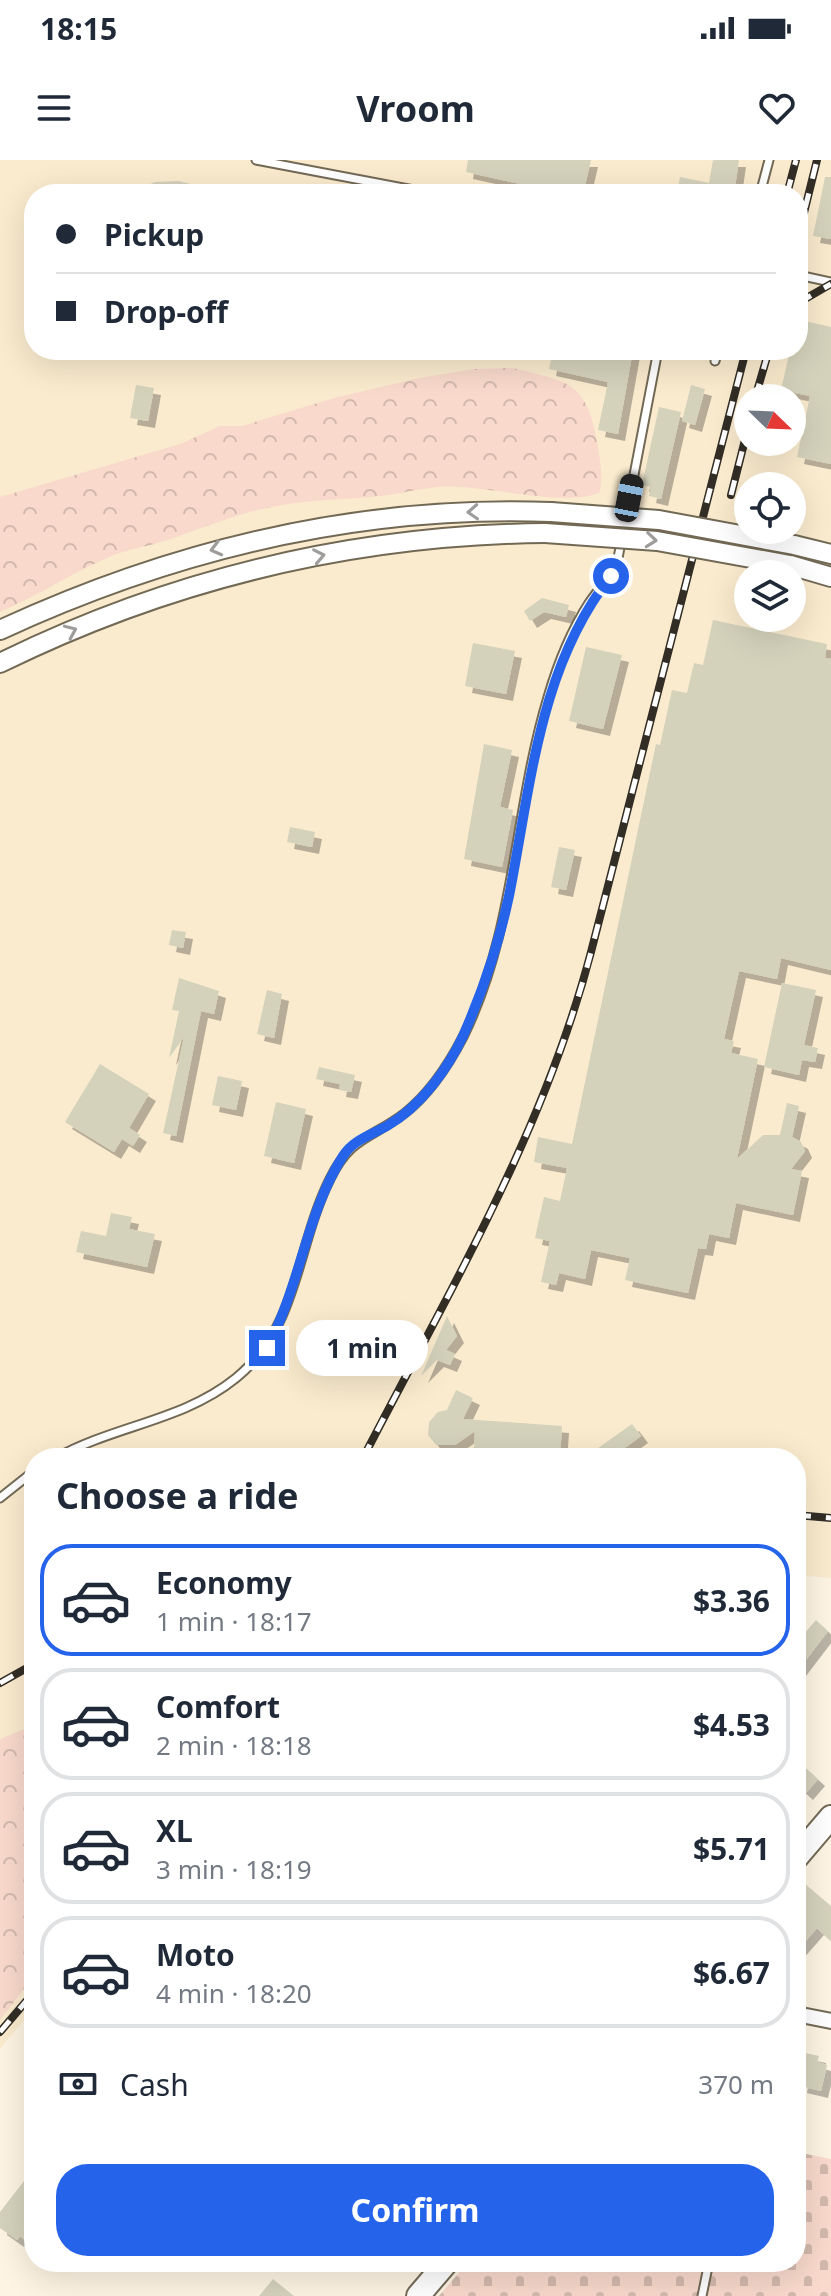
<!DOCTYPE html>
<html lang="en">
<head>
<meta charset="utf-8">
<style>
	body { margin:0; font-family:"Noto Sans",sans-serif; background:#f2f2f3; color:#1f2937; height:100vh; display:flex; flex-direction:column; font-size:30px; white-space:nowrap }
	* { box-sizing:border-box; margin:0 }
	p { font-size:26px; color:#747a83 }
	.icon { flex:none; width:44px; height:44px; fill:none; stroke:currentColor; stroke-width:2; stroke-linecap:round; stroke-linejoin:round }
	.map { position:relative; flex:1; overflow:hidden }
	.panel { position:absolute; left:24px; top:1288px; width:782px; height:824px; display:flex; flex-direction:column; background:#fff; border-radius:32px; box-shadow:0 8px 32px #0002 }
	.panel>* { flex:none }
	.banner { position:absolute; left:24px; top:24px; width:784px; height:176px; border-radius:32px; box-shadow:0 8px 32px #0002; display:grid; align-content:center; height:176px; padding:0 32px; background:#fff }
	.needle { width:52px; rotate:113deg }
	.tools { position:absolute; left:734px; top:224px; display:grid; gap:16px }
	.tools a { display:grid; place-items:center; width:72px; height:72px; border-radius:50%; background:#fff; box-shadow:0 8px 32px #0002; font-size:40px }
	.end { position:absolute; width:36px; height:36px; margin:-18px; border:10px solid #2563eb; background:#fff; box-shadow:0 0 0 4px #fff }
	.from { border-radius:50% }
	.bubble { position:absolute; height:56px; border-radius:28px; background:#fff; box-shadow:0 8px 32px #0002; font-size:26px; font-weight:700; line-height:56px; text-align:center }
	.car { position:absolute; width:24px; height:48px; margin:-24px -12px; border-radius:10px; box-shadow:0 0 6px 2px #0007; background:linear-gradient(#222 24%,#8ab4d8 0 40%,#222 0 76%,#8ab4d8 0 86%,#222 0) }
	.banner b { display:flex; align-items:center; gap:28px; height:76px; font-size:30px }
	.banner b+b { border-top:2px solid #e0e1e3 }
	.banner i { width:20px; height:20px; background:#1f2937 }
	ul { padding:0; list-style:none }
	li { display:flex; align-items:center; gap:24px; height:112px; margin:0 16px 12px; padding:0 16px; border:4px solid #e0e1e3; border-radius:32px }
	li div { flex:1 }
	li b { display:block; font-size:30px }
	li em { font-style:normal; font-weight:700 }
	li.on { border-color:#2563eb }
	li>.icon { width:72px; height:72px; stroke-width:1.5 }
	h2 { padding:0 32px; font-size:36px; line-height:96px }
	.pay { display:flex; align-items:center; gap:20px; height:88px; padding:0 32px; font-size:30px }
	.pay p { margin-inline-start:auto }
	.cta { display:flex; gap:16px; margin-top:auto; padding:16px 32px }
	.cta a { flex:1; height:92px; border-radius:32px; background:#2563eb; color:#fff; font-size:32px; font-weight:700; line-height:92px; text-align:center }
	.status { display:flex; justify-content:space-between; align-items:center; height:56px; padding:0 40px; background:#fff; direction:ltr }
	.status svg { height:22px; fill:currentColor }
	header { display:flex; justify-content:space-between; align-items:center; height:104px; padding:0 32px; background:#fff; font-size:36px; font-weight:700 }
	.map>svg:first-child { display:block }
	.built { fill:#faebce; fill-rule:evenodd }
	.forest { fill:url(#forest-crowns) }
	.cemetery { fill:url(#cemetery-stones) }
	.building { fill:#d4d2bb; filter:url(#shadow) }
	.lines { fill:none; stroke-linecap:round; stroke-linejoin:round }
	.lane-casing { stroke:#726955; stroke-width:11 }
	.street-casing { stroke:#726955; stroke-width:18 }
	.secondary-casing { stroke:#726955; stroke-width:22 }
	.primary-casing { stroke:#726955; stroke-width:26 }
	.lane { stroke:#fff; stroke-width:7 }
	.street { stroke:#fff; stroke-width:14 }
	.secondary { stroke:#fff; stroke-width:18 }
	.primary { stroke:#fff; stroke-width:22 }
	.rail-casing { stroke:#322d25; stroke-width:8 }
	.rail { stroke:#fff; stroke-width:5; stroke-dasharray:15; stroke-linecap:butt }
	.secondary-bridge-casing { stroke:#726955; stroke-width:22; stroke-linecap:butt }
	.secondary-bridge { stroke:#fff; stroke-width:18 }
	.oneway { stroke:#9f9d9b }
	.route { stroke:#2563eb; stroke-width:10 }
</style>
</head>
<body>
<div class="status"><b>18:15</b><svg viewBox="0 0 49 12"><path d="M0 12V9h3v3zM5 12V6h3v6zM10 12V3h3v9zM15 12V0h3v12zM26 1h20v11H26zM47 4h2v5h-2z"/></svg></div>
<header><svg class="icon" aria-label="menu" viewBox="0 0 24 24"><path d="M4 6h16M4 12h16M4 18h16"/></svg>Vroom<svg class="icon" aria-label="heart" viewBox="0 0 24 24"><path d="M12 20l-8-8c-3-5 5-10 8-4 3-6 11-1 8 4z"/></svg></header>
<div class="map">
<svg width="831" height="2136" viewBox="0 0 831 2136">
	<defs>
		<pattern id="forest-crowns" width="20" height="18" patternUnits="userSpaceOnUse" patternTransform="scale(2)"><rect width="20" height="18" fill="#f8d9cb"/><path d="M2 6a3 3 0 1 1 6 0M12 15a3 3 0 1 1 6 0" fill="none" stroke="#d3b9ad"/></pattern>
		<pattern id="cemetery-stones" width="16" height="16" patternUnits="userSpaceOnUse" patternTransform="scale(2)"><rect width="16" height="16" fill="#f8d9cb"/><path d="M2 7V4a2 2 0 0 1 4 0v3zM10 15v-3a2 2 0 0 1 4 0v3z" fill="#d3b9ad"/></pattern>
		<filter id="shadow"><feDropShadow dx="7" dy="7" stdDeviation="0" flood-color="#0004"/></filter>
	</defs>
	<rect width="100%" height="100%" fill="#fdf4e3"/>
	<path class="built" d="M0 0H831V1418L796 1415V1298H34V1849L0 1889ZM34 34H798V190H34ZM748 238H792V282H748ZM748 326H792V370H748ZM748 414H792V458H748Z"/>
	<g class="forest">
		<path d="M512 208C567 221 587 221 597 282 600 299 603 314 600 332 568 349 480 323 438 327 416 329 395 335 372 337 333 340 297 340 258 350 224 358 194 372 161 382 145 387 129 389 114 395 74 411 39 436 0 452V337L180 284 220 266H242L334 238 419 218 474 209Z"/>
		<path d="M34 1565V1816L0 1860V1579Z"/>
	</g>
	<path class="cemetery" d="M796 1992 831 1999V2136H439L468 2102H796Z"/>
	<g class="building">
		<path d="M468 0H591L583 34H566L466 12Z"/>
		<path d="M713 0H739L734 34H677L680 17 709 23Z"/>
		<path d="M825 17H831V79L813 76Z"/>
		<path d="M179 21 213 30V34H128L155 22Z"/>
		<path d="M805 161 831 167V304L797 297 810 236 781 230 790 190H798Z"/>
		<path d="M553 190H633L618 274 598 270 608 222 549 209Z"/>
		<path d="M136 225 154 228 148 261 130 258Z"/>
		<path d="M691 225 705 229 695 265 682 261Z"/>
		<path d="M659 247 681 252 661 339 649 336 651 327 642 325Z"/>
		<path d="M542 438 569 445 566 457 544 452 530 461 524 451Z"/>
		<path d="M713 460 827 484 825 498 831 499V810L781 798 777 819 739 811 724 879 734 881 731 893 758 899 737 999 763 975H780L787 943 799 946 792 977 801 982 805 991 791 1009 802 1011 793 1055 736 1043 729 1078 709 1074 706 1089 698 1088 688 1133 625 1120 630 1098 591 1090 585 1119 559 1113 556 1125 541 1122 550 1081 535 1078 544 1037 560 1041 567 1008 534 1002 538 977 572 984 656 584 660 585 672 530 687 533 694 503 703 505Z"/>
		<path d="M473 483 515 491 506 534 465 526Z"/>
		<path d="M586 487 622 495 603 569 569 561Z"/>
		<path d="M484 584 512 590 500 647 513 650 502 707 464 699Z"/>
		<path d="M290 667 315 672 312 687 287 682Z"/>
		<path d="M559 687 575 690 566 730 551 727Z"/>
		<path d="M172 770 186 772 183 788 169 785Z"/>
		<path d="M179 818 219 831 214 854 201 851 176 976 163 973 184 877 169 898 179 851 172 850Z"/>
		<path d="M782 823 816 830 804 885 818 888 815 902 802 900 799 915 764 907Z"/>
		<path d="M267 830 282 834 274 878 257 874Z"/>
		<path d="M100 904 149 934 129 968 140 975 133 986 122 979 114 992 65 962Z"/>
		<path d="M319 907 355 915 351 932 339 930 340 924 316 919Z"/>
		<path d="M218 916 242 921 236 950 212 945Z"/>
		<path d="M276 942 306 949 294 1003 264 996Z"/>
		<path d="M111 1053 132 1057 129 1069 155 1074 147 1107 76 1092 81 1071 106 1076Z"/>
		<path d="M447 1156 457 1176 446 1190 455 1194 450 1205 437 1200 421 1216Z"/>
		<path d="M456 1230 473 1238 463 1259 562 1266 560 1296 474 1289 475 1271 455 1285H436L428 1275 429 1262 438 1252 447 1250Z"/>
		<path d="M632 1264 641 1276 611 1298H584Z"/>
		<path d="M816 1460 828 1471 796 1513V1483Z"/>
		<path d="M796 1599 818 1619 806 1633 796 1624Z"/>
		<path d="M804 1723 831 1746V1781L817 1768 796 1792V1733Z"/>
		<path d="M805 1893 819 1896 817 1902 827 1905 821 1931 800 1926Z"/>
		<path d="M34 2008V2087L20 2076 17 2080 0 2068V2052Z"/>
		<path d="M273 2119 294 2136H259Z"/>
	</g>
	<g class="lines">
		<g class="lane-casing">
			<g id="lane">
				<path d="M256 0 435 34"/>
				<path d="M760 34 769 0"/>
				<path d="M798 115 831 122"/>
				<path d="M715 201 718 190"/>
				<path d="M56 1298C115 1265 183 1261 236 1218 299 1167 296 1087 330 1019 351 976 371 979 405 953 429 934 449 904 463 877 516 770 514 649 548 537 557 506 571 471 589 443 600 427 611 416 618 398L658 190"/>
				<path d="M0 1338 34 1311"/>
				<path d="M702 2136 709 2102"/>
			</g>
		</g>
		<g class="street-casing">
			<path id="street" d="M796 1854 831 1861"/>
		</g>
		<g class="secondary-casing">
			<g id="secondary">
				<path d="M794 385 831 394"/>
				<path d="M790 405 831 417"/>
				<path d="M0 470C173 390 359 345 551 352"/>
				<path d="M0 503C171 419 354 375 545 373"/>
			</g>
		</g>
		<g class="primary-casing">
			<g id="primary">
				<path d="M796 1698 831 1657"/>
				<path d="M418 2136 447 2102"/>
			</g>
		</g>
		<use href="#lane" class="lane"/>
		<use href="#street" class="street"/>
		<use href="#secondary" class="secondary"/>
		<use href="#primary" class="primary"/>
		<g class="rail-casing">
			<g id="rail">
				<path d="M787 34 796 0"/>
				<path d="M798 77 817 0"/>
				<path d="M798 143 831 124"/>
				<path d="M755 238 769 190"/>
				<path d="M731 335 748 268"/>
				<path d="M363 1298C448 1133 544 972 591 792L746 190"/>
				<path d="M796 1355 831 1358"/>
				<path d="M0 1523 34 1504"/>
				<path d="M0 1872 34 1832"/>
			</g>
		</g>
		<use href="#rail" class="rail"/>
		<g class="secondary-bridge-casing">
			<g id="secondary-bridge">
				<path d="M551 352 659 360 794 385"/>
				<path d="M545 373 657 381 790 405"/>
			</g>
		</g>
		<use href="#secondary-bridge" class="secondary-bridge"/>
	</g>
	<defs><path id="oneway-chevron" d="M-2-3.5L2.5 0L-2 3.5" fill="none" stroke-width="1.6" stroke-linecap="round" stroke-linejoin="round" transform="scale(2)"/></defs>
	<g class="oneway">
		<use href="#oneway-chevron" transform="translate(473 352) rotate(177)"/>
		<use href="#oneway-chevron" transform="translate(651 380) rotate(6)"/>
		<use href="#oneway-chevron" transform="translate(216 389) rotate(165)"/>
		<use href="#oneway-chevron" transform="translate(319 396) rotate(-11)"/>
		<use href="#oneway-chevron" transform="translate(71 471) rotate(-24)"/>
	</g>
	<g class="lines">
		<path class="route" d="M267 1188C300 1127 306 1054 343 996 353 980 371 975 387 966 421 946 448 909 464 874 483 830 499 783 509 736 531 625 539 507 611 416"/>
	</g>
</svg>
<div class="tools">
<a><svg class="needle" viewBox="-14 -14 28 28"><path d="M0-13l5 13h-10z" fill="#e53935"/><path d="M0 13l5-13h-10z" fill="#747a83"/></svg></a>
<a><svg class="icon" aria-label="locate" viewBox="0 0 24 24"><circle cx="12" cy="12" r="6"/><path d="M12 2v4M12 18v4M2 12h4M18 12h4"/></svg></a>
<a><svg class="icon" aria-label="layers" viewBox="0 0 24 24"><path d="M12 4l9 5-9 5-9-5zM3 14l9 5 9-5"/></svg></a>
</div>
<i class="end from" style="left:611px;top:416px"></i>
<i class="end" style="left:267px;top:1188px"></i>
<div class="bubble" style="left:296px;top:1160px;width:132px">1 min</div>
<i class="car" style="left:629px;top:338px;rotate:11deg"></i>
<div class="banner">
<b><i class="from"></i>Pickup</b>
<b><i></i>Drop-off</b>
</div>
<section class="panel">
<h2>Choose a ride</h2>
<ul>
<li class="on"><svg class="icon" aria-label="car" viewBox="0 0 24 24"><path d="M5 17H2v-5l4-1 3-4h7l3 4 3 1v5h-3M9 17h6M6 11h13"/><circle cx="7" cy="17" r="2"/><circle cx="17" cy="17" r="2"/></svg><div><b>Economy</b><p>1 min · 18:17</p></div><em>$3.36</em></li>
<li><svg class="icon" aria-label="car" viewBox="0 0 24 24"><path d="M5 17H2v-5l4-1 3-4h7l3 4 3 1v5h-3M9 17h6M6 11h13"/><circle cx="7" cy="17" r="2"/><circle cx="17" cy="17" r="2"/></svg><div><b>Comfort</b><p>2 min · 18:18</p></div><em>$4.53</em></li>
<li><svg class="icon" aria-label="car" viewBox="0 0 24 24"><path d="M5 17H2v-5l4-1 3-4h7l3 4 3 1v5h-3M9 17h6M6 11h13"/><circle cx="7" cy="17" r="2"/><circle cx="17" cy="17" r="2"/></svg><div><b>XL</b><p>3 min · 18:19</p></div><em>$5.71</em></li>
<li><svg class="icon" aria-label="car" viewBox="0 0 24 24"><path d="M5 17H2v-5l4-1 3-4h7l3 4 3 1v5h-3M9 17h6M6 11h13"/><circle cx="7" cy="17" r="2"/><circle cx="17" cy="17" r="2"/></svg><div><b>Moto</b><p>4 min · 18:20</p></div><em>$6.67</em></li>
</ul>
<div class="pay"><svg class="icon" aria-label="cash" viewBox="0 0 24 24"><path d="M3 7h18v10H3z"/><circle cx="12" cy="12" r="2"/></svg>Cash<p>370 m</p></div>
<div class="cta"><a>Confirm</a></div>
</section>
</div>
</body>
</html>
